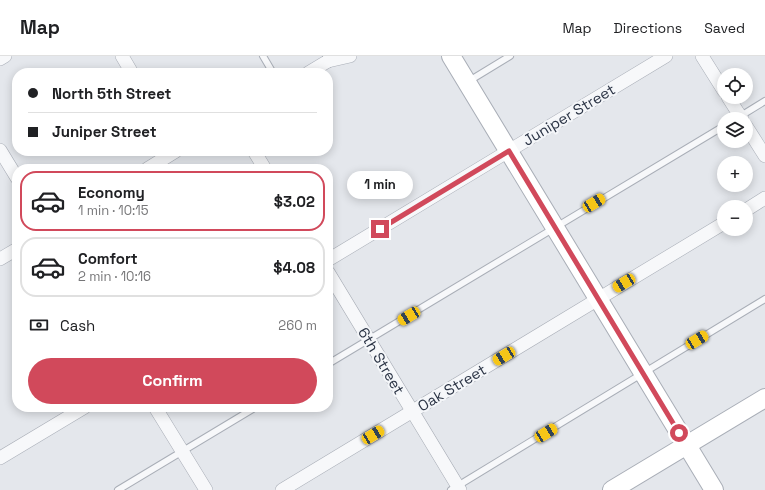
<!DOCTYPE html>
<html lang="en">
<head>
<meta charset="utf-8">
<style>
	body { margin:0; font-family:"Space Grotesk",sans-serif; background:#f2f2f2; color:#202124; height:100vh; display:flex; flex-direction:column; font-size:15px; white-space:nowrap }
	* { box-sizing:border-box; margin:0 }
	p { font-size:13px; color:#757577 }
	.icon { flex:none; width:22px; height:22px; fill:none; stroke:currentColor; stroke-width:2; stroke-linecap:round; stroke-linejoin:round }
	.map { position:relative; flex:1; overflow:hidden }
	.drawer { position:absolute; left:12px; top:108px; width:321px; height:248px; display:flex; flex-direction:column; background:#fff; border-radius:16px; box-shadow:0 2px 10px #0003 }
	.drawer>* { flex:none }
	.guide { position:absolute; left:12px; top:12px; width:321px; height:88px; border-radius:16px; box-shadow:0 2px 10px #0003; display:grid; align-content:center; height:88px; padding:0 16px; background:#fff }
	.buttons { position:absolute; left:717px; top:12px; display:grid; gap:8px }
	.buttons a { display:grid; place-items:center; width:36px; height:36px; border-radius:50%; background:#fff; box-shadow:0 2px 10px #0003; font-size:20px }
	.end { position:absolute; width:18px; height:18px; margin:-9px; border:5px solid #d1495b; background:#fff; box-shadow:0 0 0 2px #fff }
	.from { border-radius:50% }
	.bubble { position:absolute; height:28px; border-radius:14px; background:#fff; box-shadow:0 2px 10px #0003; font-size:13px; font-weight:700; line-height:28px; text-align:center }
	.car { position:absolute; width:12px; height:24px; margin:-12px -6px; border-radius:5px; box-shadow:0 0 3px 1px #0007; background:linear-gradient(#f5c518 24%,#345 0 40%,#f5c518 0 76%,#345 0 86%,#f5c518 0) }
	.guide b { display:flex; align-items:center; gap:14px; height:38px; font-size:15px }
	.guide b+b { border-top:1px solid #e0e0e0 }
	.guide i { width:10px; height:10px; background:#202124 }
	ul { padding:7px 0 0; list-style:none }
	li { display:flex; align-items:center; gap:12px; height:60px; margin:0 8px 6px; padding:0 8px; border:2px solid #e0e0e0; border-radius:16px }
	li div { flex:1 }
	li b { display:block; font-size:15px }
	li em { font-style:normal; font-weight:700 }
	li.on { border-color:#d1495b }
	li>.icon { width:36px; height:36px; stroke-width:1.5 }
	.pay { display:flex; align-items:center; gap:10px; height:44px; padding:0 16px; font-size:15px }
	.pay p { margin-inline-start:auto }
	.action { display:flex; gap:8px; margin-top:auto; padding:8px 16px }
	.action a { flex:1; height:46px; border-radius:24px; background:#d1495b; color:#fff; font-size:16px; font-weight:700; line-height:46px; text-align:center }
	header { display:flex; align-items:center; gap:24px; box-sizing:border-box; height:56px; padding:0 20px; background:#fff; border-bottom:1px solid #e0e0e0 }
	header strong { font-size:19px }
	nav { display:flex; gap:22px; margin-inline-start:auto; font-size:14px }
	.map>svg:first-child { display:block }
	.lines { fill:none; stroke-linecap:round; stroke-linejoin:round }
	.lane-casing { stroke:#a9aeb7; stroke-width:8 }
	.street-casing { stroke:#a9aeb7; stroke-width:14 }
	.secondary-casing { stroke:#a9aeb7; stroke-width:20 }
	.lane { stroke:#f7f8fa; stroke-width:6 }
	.street { stroke:#f7f8fa; stroke-width:13 }
	.secondary { stroke:#fff; stroke-width:18 }
	.route { stroke:#d1495b; stroke-width:5 }
	.labels { text-anchor:middle; stroke-width:4; stroke-linejoin:round; paint-order:stroke }
	.street-label { font-size:15px; fill:#2b3445; stroke:#f4f6f9 }
</style>
</head>
<body>
<header>
<strong>Map</strong>
<nav><a>Map</a><a>Directions</a><a>Saved</a></nav>
</header>
<div class="map">
<svg width="765" height="434" viewBox="0 0 765 434">
	<rect width="100%" height="100%" fill="#e4e7ec"/>
	<g class="lines">
		<g class="lane-casing">
			<g id="lane">
				<path d="M263 0 273 17"/>
				<path d="M469 25 510 0"/>
				<path d="M739 61 765 45"/>
				<path d="M328 308 724 70"/>
				<path d="M118 434 256 351"/>
				<path d="M451 434 765 243"/>
			</g>
		</g>
		<g class="street-casing">
			<g id="street">
				<path d="M122 0 132 17"/>
				<path d="M702 0 724 35"/>
				<path d="M0 3 5 0"/>
				<path d="M328 5 350 0"/>
				<path d="M308 17 328 5 331 0"/>
				<path d="M728 41 742 63"/>
				<path d="M746 70 765 100"/>
				<path d="M0 94 17 122"/>
				<path d="M254 95 265 113"/>
				<path d="M147 113 176 95"/>
				<path d="M746 154 765 142"/>
				<path d="M0 203 17 193"/>
				<path d="M328 204 666 0"/>
				<path d="M328 216 460 434"/>
				<path d="M155 351 206 434"/>
				<path d="M0 402 85 351"/>
				<path d="M282 434 724 167"/>
			</g>
		</g>
		<g class="secondary-casing">
			<g id="secondary">
				<path d="M451 0 714 434"/>
				<path d="M612 434 765 342"/>
			</g>
		</g>
		<use href="#lane" class="lane"/>
		<use href="#street" class="street"/>
		<use href="#secondary" class="secondary"/>
	</g>
	<g class="lines">
		<path class="route" d="M380 173 509 95 679 377"/>
	</g>
	<g class="labels">
		<g class="street-label">
			<text transform="translate(569 59) rotate(-31)" y="5">Juniper Street</text>
			<text transform="translate(381 305) rotate(59)" y="5">6th Street</text>
			<text transform="translate(452 332) rotate(-31)" y="5">Oak Street</text>
		</g>
	</g>
</svg>
<div class="buttons">
<a><svg class="icon" aria-label="locate" viewBox="0 0 24 24"><circle cx="12" cy="12" r="6"/><path d="M12 2v4M12 18v4M2 12h4M18 12h4"/></svg></a>
<a><svg class="icon" aria-label="layers" viewBox="0 0 24 24"><path d="M12 4l9 5-9 5-9-5zM3 14l9 5 9-5"/></svg></a>
<a>+</a>
<a>−</a>
</div>
<i class="end from" style="left:679px;top:377px"></i>
<i class="end" style="left:380px;top:173px"></i>
<div class="bubble" style="left:347px;top:115px;width:66px">1 min</div>
<i class="car" style="left:594px;top:147px;rotate:59deg"></i>
<i class="car" style="left:624px;top:227px;rotate:239deg"></i>
<i class="car" style="left:409px;top:260px;rotate:239deg"></i>
<i class="car" style="left:697px;top:284px;rotate:59deg"></i>
<i class="car" style="left:504px;top:300px;rotate:239deg"></i>
<i class="car" style="left:546px;top:377px;rotate:59deg"></i>
<i class="car" style="left:373px;top:379px;rotate:59deg"></i>
<div class="guide">
<b><i class="from"></i>North 5th Street</b>
<b><i></i>Juniper Street</b>
</div>
<section class="drawer">
<ul>
<li class="on"><svg class="icon" aria-label="car" viewBox="0 0 24 24"><path d="M5 17H2v-5l4-1 3-4h7l3 4 3 1v5h-3M9 17h6M6 11h13"/><circle cx="7" cy="17" r="2"/><circle cx="17" cy="17" r="2"/></svg><div><b>Economy</b><p>1 min · 10:15</p></div><em>$3.02</em></li>
<li><svg class="icon" aria-label="car" viewBox="0 0 24 24"><path d="M5 17H2v-5l4-1 3-4h7l3 4 3 1v5h-3M9 17h6M6 11h13"/><circle cx="7" cy="17" r="2"/><circle cx="17" cy="17" r="2"/></svg><div><b>Comfort</b><p>2 min · 10:16</p></div><em>$4.08</em></li>
</ul>
<div class="pay"><svg class="icon" aria-label="cash" viewBox="0 0 24 24"><path d="M3 7h18v10H3z"/><circle cx="12" cy="12" r="2"/></svg>Cash<p>260 m</p></div>
<div class="action"><a>Confirm</a></div>
</section>
</div>
</body>
</html>
